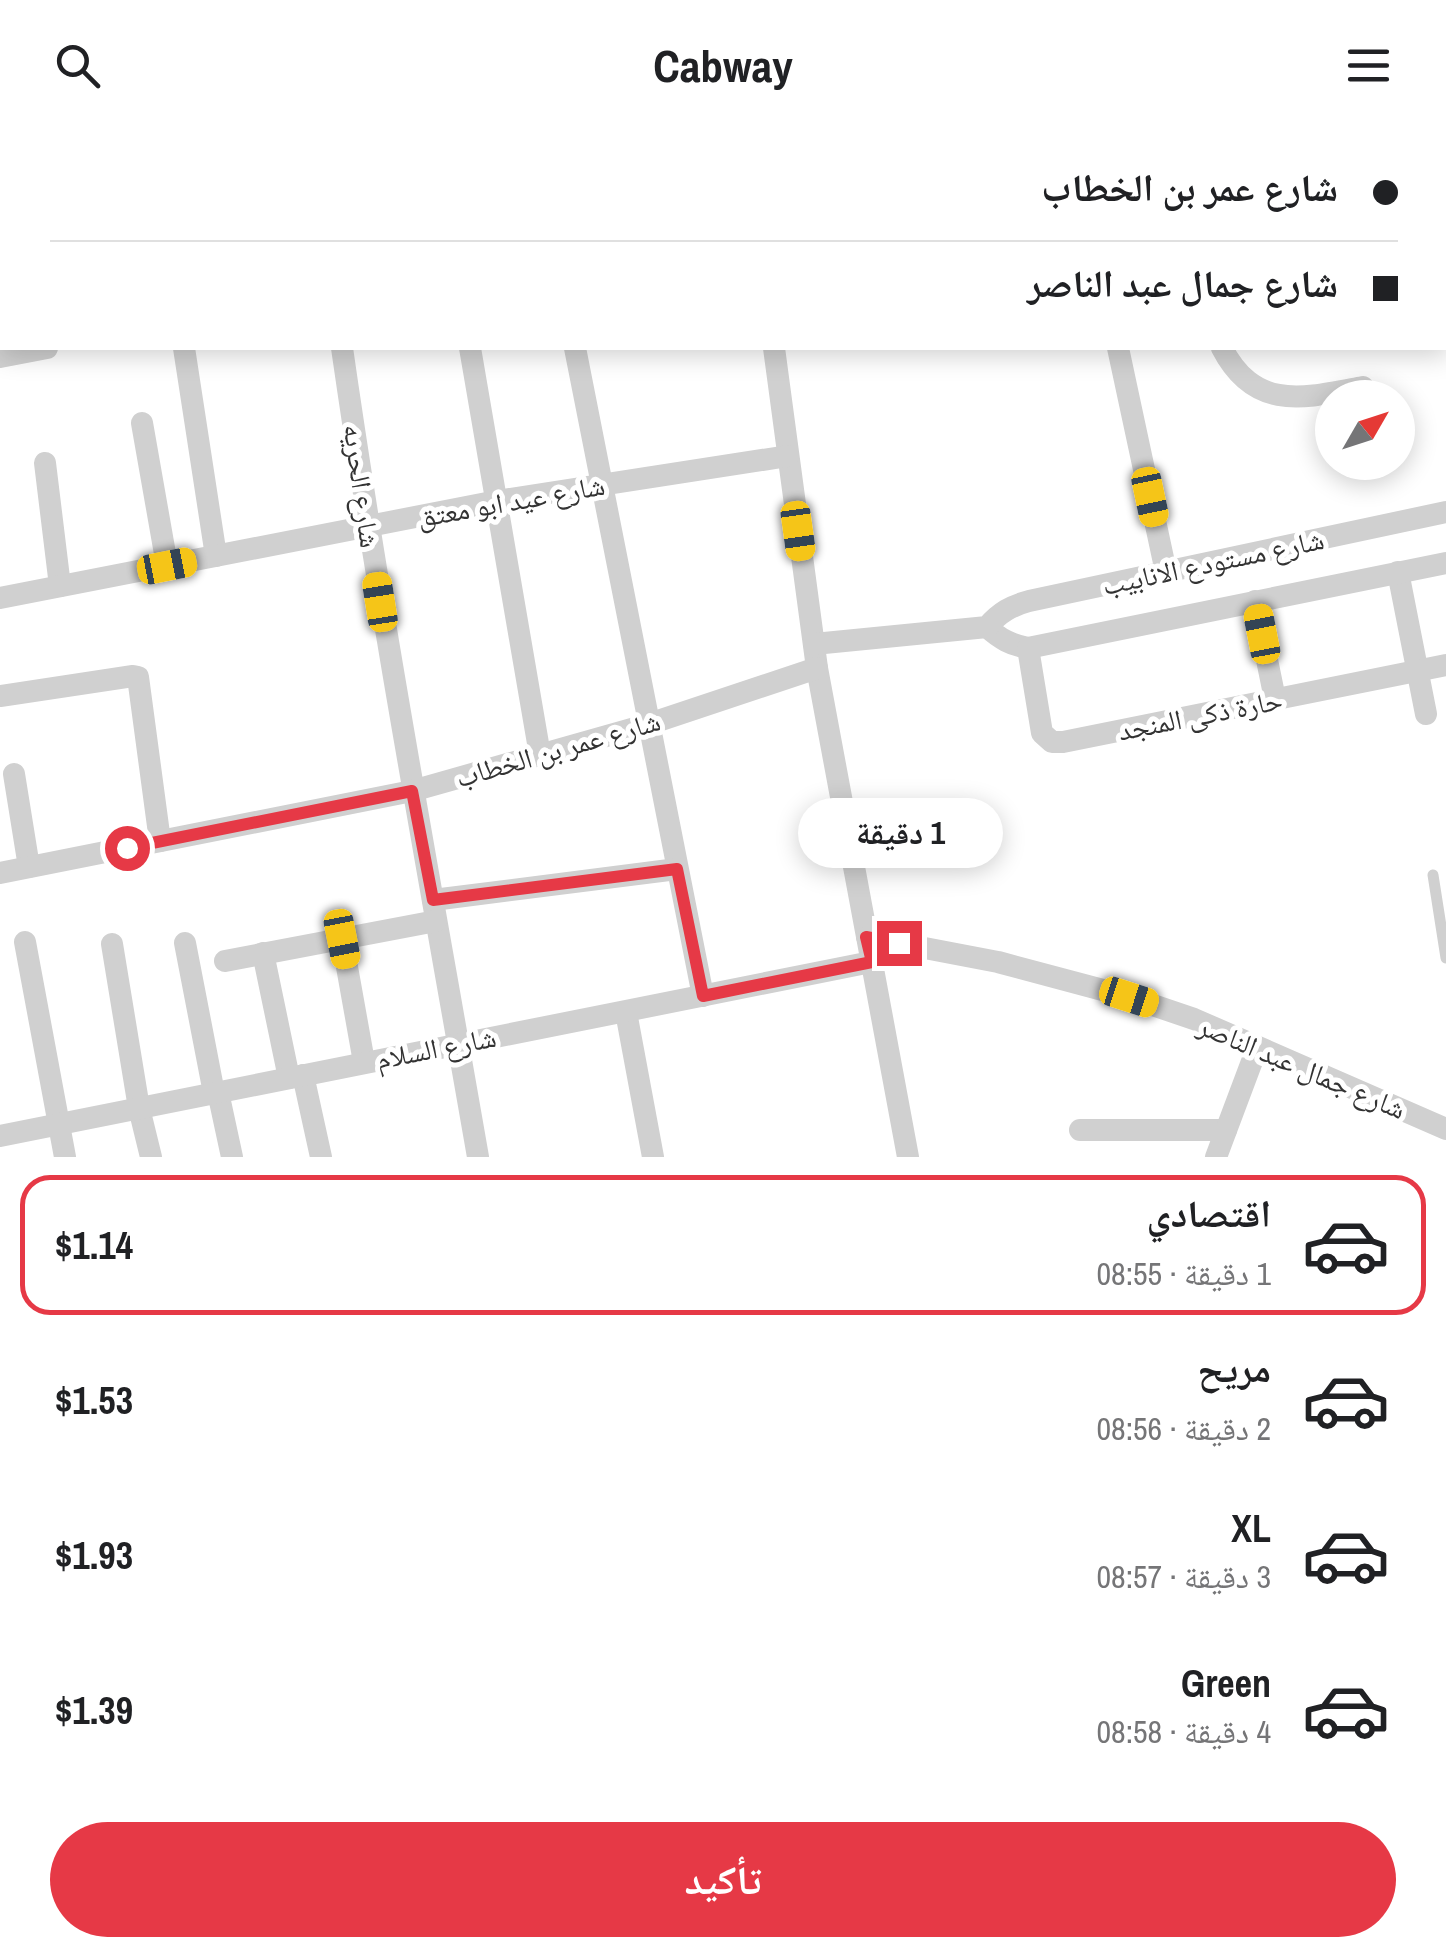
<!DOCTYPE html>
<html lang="ar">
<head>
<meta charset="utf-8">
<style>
	body { margin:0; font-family:"Archivo Narrow","Noto Naskh Arabic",sans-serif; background:#f6f6f6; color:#202124; direction:rtl; height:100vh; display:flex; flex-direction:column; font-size:38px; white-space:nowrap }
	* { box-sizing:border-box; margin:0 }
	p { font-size:32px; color:#757577 }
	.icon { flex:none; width:55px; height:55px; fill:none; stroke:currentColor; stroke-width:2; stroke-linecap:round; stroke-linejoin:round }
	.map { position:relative; height:1027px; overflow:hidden; direction:ltr }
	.panel { display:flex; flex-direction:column; background:#fff; flex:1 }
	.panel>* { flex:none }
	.banner { position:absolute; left:0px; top:0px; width:1448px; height:220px; box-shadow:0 5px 25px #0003; direction:rtl; display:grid; align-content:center; height:220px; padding:0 50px; background:#fff }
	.needle { width:65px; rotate:51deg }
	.buttons { position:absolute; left:1315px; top:250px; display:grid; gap:20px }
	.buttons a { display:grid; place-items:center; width:100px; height:100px; border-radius:50%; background:#fff; box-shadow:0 5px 25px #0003; font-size:50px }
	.end { position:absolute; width:45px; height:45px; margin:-22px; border:12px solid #e63946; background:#fff; box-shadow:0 0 0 5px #fff }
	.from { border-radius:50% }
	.bubble { position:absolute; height:70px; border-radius:35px; background:#fff; box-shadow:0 5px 25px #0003; font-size:32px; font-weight:700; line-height:70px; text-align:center; direction:rtl }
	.car { position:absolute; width:30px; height:60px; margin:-30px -15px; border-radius:12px; box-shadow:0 0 8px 2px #0007; background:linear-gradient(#f5c518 24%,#345 0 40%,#f5c518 0 76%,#345 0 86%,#f5c518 0) }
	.banner b { display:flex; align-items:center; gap:35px; height:95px; font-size:38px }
	.banner b+b { border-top:2px solid #e0e0e0 }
	.banner i { width:25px; height:25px; background:#202124 }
	ul { padding:18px 0 0; list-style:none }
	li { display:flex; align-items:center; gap:30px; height:140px; margin:0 20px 15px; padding:0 30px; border:5px solid transparent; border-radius:30px }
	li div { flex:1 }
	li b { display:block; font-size:38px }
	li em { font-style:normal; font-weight:700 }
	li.selected { border-color:#e63946 }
	li>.icon { width:90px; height:90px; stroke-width:1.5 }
	.cta { display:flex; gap:20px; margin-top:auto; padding:20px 50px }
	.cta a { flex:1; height:115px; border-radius:60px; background:#e63946; color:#fff; font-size:40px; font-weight:700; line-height:115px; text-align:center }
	header { display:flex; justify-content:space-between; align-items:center; height:130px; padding:0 50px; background:#fff; font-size:45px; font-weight:700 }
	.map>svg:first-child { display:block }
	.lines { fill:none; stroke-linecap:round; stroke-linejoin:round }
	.service { stroke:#d0d0d0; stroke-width:11 }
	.minor { stroke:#d0d0d0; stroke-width:22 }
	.route { stroke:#e63946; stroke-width:12 }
	.labels { text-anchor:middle; stroke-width:10; stroke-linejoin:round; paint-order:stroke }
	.street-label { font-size:28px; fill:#333; stroke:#fff }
</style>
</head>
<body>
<header><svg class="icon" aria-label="menu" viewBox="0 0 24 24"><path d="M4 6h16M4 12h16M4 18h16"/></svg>Cabway<svg class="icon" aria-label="search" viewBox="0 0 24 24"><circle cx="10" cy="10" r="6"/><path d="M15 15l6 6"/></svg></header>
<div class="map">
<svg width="1446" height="1027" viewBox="0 0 1446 1027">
	<rect width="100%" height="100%" fill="#fff"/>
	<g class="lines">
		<g class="service">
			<path d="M660 0V2"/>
			<path d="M1433 745 1446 828"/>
		</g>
		<g class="minor">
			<path d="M61 0 62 2"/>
			<path d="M146 0V2"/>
			<path d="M304 0V2"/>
			<path d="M433 0V2"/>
			<path d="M732 0V2"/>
			<path d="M835 0 836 2"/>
			<path d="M1070 0 1071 2"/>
			<path d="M1445 64H1446"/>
			<path d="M184 218 216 426"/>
			<path d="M342 218C381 489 431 757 478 1027"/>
			<path d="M470 218 540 625"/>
			<path d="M575 218 703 866"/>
			<path d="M774 218 817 538 908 1027"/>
			<path d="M1118 218 1166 442"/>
			<path d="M1222 218C1255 282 1304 268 1363 257"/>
			<path d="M0 227 47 218"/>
			<path d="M142 293 167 435"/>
			<path d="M45 333 60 456"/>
			<path d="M1398 442 1426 584"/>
			<path d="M0 468 497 371 788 326"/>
			<path d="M1255 471 1275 569"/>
			<path d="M987 497C1000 509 1011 515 1028 518L1446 433"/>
			<path d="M814 514 987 497C1000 482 1011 476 1029 471L1446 382"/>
			<path d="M1028 518 1042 603 1052 612H1063L1446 535"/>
			<path d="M0 566 133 546 138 547 160 711"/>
			<path d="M14 644 29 737"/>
			<path d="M0 743 412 661 649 594 817 538"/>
			<path d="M433 770 677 739"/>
			<path d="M867 807 998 832 1129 867 1194 889 1446 999"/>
			<path d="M342 809 364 932"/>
			<path d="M25 812 65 1027"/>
			<path d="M185 813 214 963"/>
			<path d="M112 814 139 978 151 1027"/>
			<path d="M263 823 289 948"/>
			<path d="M225 831 436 791"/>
			<path d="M626 882 653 1027"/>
			<path d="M303 945 321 1027"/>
			<path d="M218 962 232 1027"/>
			<path d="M1080 1000H1226"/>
			<path d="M0 1006 871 832"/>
			<path d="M1216 1027 1257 918"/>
		</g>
	</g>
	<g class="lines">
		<path class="route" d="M127 718 412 661 433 770 677 739 703 866 872 832 866 807 899 813"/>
	</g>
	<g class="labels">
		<g class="street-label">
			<text transform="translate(362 356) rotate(82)" y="10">شارع الحريه</text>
			<text transform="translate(511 371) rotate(-10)" y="10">شارع عيد ابو معتق</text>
			<text transform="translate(1213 432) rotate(-12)" y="10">شارع مستودع الانابيب</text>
			<text transform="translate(1200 585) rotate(-11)" y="10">حارة ذكى المنجد</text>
			<text transform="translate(558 619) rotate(-16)" y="10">شارع عمر بن الخطاب</text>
			<text transform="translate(436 918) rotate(-11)" y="10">شارع السلام</text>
			<text transform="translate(1302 937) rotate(23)" y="10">شارع جمال عبد الناصر</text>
		</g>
	</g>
</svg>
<div class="buttons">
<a><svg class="needle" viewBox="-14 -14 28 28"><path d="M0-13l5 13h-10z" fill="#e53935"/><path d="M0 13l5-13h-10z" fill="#757577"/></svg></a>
</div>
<i class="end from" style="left:127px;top:718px"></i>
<i class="end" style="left:899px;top:813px"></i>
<div class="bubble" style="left:798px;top:668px;width:205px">1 دقيقة</div>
<i class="car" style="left:1150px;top:367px;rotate:168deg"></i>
<i class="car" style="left:798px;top:401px;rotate:172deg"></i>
<i class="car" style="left:167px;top:436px;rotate:79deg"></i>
<i class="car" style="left:380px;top:472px;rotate:351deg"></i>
<i class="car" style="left:1262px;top:504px;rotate:349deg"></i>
<i class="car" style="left:342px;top:809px;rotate:169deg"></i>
<i class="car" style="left:1129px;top:867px;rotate:108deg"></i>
<div class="banner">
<b><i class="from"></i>شارع عمر بن الخطاب</b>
<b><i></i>شارع جمال عبد الناصر</b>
</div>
</div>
<section class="panel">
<ul>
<li class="selected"><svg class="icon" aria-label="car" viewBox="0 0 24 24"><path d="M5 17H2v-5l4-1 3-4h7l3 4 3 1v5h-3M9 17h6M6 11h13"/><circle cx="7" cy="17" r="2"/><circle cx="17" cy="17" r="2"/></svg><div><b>اقتصادي</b><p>1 دقيقة · 08:55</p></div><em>$1.14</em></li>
<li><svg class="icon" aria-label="car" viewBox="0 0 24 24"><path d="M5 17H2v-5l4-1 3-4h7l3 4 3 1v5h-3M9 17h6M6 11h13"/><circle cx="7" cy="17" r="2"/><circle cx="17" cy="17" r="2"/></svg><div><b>مريح</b><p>2 دقيقة · 08:56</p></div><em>$1.53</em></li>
<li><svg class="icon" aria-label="car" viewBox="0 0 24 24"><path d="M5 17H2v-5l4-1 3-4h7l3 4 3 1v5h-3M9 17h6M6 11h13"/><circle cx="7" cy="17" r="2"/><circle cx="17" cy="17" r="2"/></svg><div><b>XL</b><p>3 دقيقة · 08:57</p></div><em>$1.93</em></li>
<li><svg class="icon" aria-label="car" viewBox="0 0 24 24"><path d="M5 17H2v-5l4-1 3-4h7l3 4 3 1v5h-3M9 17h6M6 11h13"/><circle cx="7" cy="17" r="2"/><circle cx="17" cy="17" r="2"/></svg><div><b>Green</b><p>4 دقيقة · 08:58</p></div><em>$1.39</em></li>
</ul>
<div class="cta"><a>تأكيد</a></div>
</section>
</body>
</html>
